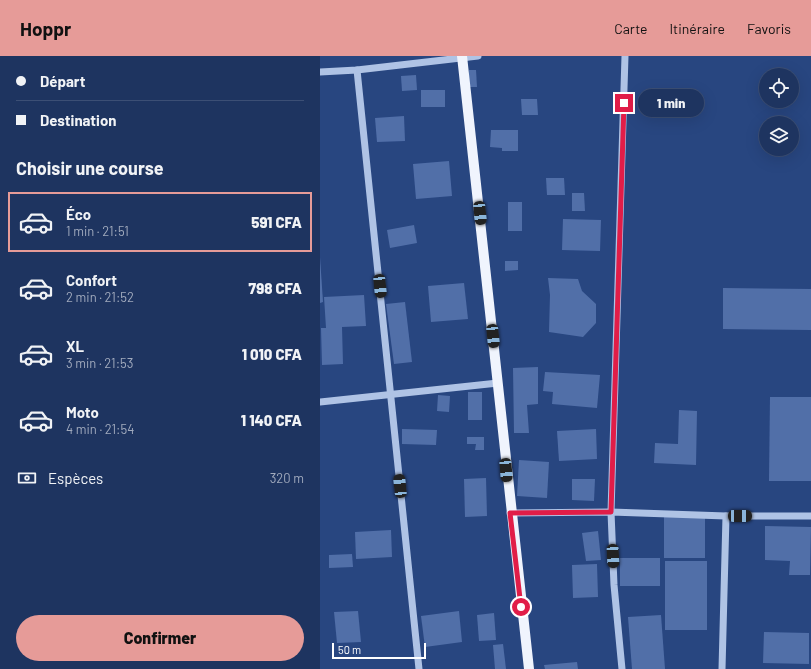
<!DOCTYPE html>
<html lang="fr">
<head>
<meta charset="utf-8">
<style>
	body { margin:0; font-family:Barlow,sans-serif; background:#263c66; color:#f1f3f6; height:100vh; display:flex; flex-direction:column; font-size:15px; white-space:nowrap }
	* { box-sizing:border-box; margin:0 }
	p { font-size:13px; color:#a1aabd }
	.icon { flex:none; width:22px; height:22px; fill:none; stroke:currentColor; stroke-width:2; stroke-linecap:round; stroke-linejoin:round }
	.map { position:relative; flex:1; overflow:hidden }
	.sheet { display:flex; flex-direction:column; background:#1e3460; width:320px }
	.sheet>* { flex:none }
	.banner { display:grid; align-content:center; height:88px; padding:0 16px; background:#1e3460 }
	.buttons { position:absolute; left:439px; top:12px; display:grid; gap:8px }
	.buttons a { display:grid; place-items:center; width:40px; height:40px; border-radius:50%; background:#1e3460; box-shadow:0 4px 16px #0002,0 0 0 1px #3c4f75; font-size:20px }
	.scale { position:absolute; left:12px; bottom:10px; width:94px; box-sizing:border-box; padding-left:4px; border:2px solid #fff; border-top:0; font-size:11px; line-height:14px; white-space:nowrap; color:#fff; -webkit-text-stroke:3px #284680; paint-order:stroke }
	.end { position:absolute; width:18px; height:18px; margin:-9px; border:5px solid #e11d48; background:#fff; box-shadow:0 0 0 2px #fff }
	.from { border-radius:50% }
	.bubble { position:absolute; height:28px; border-radius:14px; background:#1e3460; box-shadow:0 4px 16px #0002,0 0 0 1px #3c4f75; font-size:13px; font-weight:800; line-height:28px; text-align:center }
	.car { position:absolute; width:12px; height:24px; margin:-12px -6px; border-radius:5px; box-shadow:0 0 3px 1px #0007; background:linear-gradient(#222 24%,#8ab4d8 0 40%,#222 0 76%,#8ab4d8 0 86%,#222 0) }
	.banner b { display:flex; align-items:center; gap:14px; height:38px; font-size:15px }
	.banner b+b { border-top:1px solid #3c4f75 }
	.banner i { width:10px; height:10px; background:#f1f3f6 }
	ul { padding:0; list-style:none }
	li { display:flex; align-items:center; gap:12px; height:60px; margin:0 8px 6px; padding:0 8px; border:2px solid transparent; border-radius:0px }
	li div { flex:1 }
	li b { display:block; font-size:15px }
	li em { font-style:normal; font-weight:800 }
	li.active { border-color:#e69b98 }
	li>.icon { width:36px; height:36px; stroke-width:1.5 }
	h2 { padding:0 16px; font-size:18px; line-height:48px }
	.pay { display:flex; align-items:center; gap:10px; height:44px; padding:0 16px; font-size:15px }
	.pay p { margin-inline-start:auto }
	.action { display:flex; gap:8px; margin-top:auto; padding:8px 16px }
	.action a { flex:1; height:46px; border-radius:24px; background:#e69b98; color:#111; font-size:16px; font-weight:800; line-height:46px; text-align:center }
	header { display:flex; align-items:center; gap:24px; box-sizing:border-box; height:56px; padding:0 20px; background:#e69b98; color:#111 }
	header strong { font-size:19px }
	nav { display:flex; gap:22px; margin-inline-start:auto; font-size:14px }
	main { display:flex; flex:1; min-height:0 }
	.map>svg:first-child { display:block }
	.building { fill:#516fa8 }
	.lines { fill:none; stroke-linecap:round; stroke-linejoin:round }
	.minor { stroke:#afc3e5; stroke-width:7 }
	.major { stroke:#f0f4fd; stroke-width:10 }
	.route { stroke:#e11d48; stroke-width:5 }
</style>
</head>
<body>
<header>
<strong>Hoppr</strong>
<nav><a>Carte</a><a>Itinéraire</a><a>Favoris</a></nav>
</header>
<main>
<section class="sheet">
<div class="banner">
<b><i class="from"></i>Départ</b>
<b><i></i>Destination</b>
</div>
<h2>Choisir une course</h2>
<ul>
<li class="active"><svg class="icon" aria-label="car" viewBox="0 0 24 24"><path d="M5 17H2v-5l4-1 3-4h7l3 4 3 1v5h-3M9 17h6M6 11h13"/><circle cx="7" cy="17" r="2"/><circle cx="17" cy="17" r="2"/></svg><div><b>Éco</b><p>1 min · 21:51</p></div><em>591 CFA</em></li>
<li><svg class="icon" aria-label="car" viewBox="0 0 24 24"><path d="M5 17H2v-5l4-1 3-4h7l3 4 3 1v5h-3M9 17h6M6 11h13"/><circle cx="7" cy="17" r="2"/><circle cx="17" cy="17" r="2"/></svg><div><b>Confort</b><p>2 min · 21:52</p></div><em>798 CFA</em></li>
<li><svg class="icon" aria-label="car" viewBox="0 0 24 24"><path d="M5 17H2v-5l4-1 3-4h7l3 4 3 1v5h-3M9 17h6M6 11h13"/><circle cx="7" cy="17" r="2"/><circle cx="17" cy="17" r="2"/></svg><div><b>XL</b><p>3 min · 21:53</p></div><em>1 010 CFA</em></li>
<li><svg class="icon" aria-label="car" viewBox="0 0 24 24"><path d="M5 17H2v-5l4-1 3-4h7l3 4 3 1v5h-3M9 17h6M6 11h13"/><circle cx="7" cy="17" r="2"/><circle cx="17" cy="17" r="2"/></svg><div><b>Moto</b><p>4 min · 21:54</p></div><em>1 140 CFA</em></li>
</ul>
<div class="pay"><svg class="icon" aria-label="cash" viewBox="0 0 24 24"><path d="M3 7h18v10H3z"/><circle cx="12" cy="12" r="2"/></svg>Espèces<p>320 m</p></div>
<div class="action"><a>Confirmer</a></div>
</section>
<div class="map">
<svg width="491" height="613" viewBox="0 0 491 613">
	<rect width="100%" height="100%" fill="#284680"/>
	<g class="building">
		<path d="M149 14H156L157 31H149Z"/>
		<path d="M96 19 97 34 82 35 81 20Z"/>
		<rect x="101" y="34" width="24" height="17"/>
		<path d="M201 43H217L218 59H202Z"/>
		<path d="M84 60 85 85 57 86 55 62Z"/>
		<path d="M171 74H198V95H182V92L170 91Z"/>
		<path d="M129 105 132 140 96 143 93 108Z"/>
		<path d="M226 122H244L245 139H227Z"/>
		<path d="M252 137H264L265 155H252Z"/>
		<rect x="188" y="146" width="14" height="29"/>
		<path d="M243 163 281 164 280 195 242 194Z"/>
		<path d="M94 169 97 187 70 192 67 174Z"/>
		<path d="M0 201 3 246 0 247Z"/>
		<path d="M185 205H198V214L185 215Z"/>
		<path d="M228 222 258 223 262 235 276 248V267L263 281 229 276 230 239Z"/>
		<path d="M144 227 148 263 111 266 108 230Z"/>
		<path d="M403 232 491 233V274L403 273Z"/>
		<path d="M44 239 46 270 22 271 23 308 2 309 1 272H6L4 241Z"/>
		<path d="M85 246 92 306 74 308 66 248Z"/>
		<path d="M218 311V348L207 349 209 377H194L193 312Z"/>
		<path d="M225 316 280 319 277 352 232 348 233 336 223 335Z"/>
		<rect x="148" y="336" width="14" height="28"/>
		<path d="M118 339 130 340 129 356 117 355Z"/>
		<path d="M450 341H491V425H449Z"/>
		<path d="M359 354 377 355 376 409 334 407 335 387 358 388Z"/>
		<path d="M82 373 117 374 116 389 82 388Z"/>
		<path d="M276 373 277 403 239 405 237 375Z"/>
		<path d="M147 381H164V394H155L156 388H147Z"/>
		<path d="M199 404 229 406 227 442 197 440Z"/>
		<path d="M166 422 167 460 145 461 144 423Z"/>
		<path d="M252 423H275L274 445 252 444Z"/>
		<rect x="344" y="461" width="41" height="41"/>
		<path d="M445 470 491 471 490 519H469L470 505 445 504Z"/>
		<path d="M71 474 72 501 36 503 35 476Z"/>
		<path d="M278 475 281 504 266 505 262 477Z"/>
		<path d="M32 498 33 511 9 512V499Z"/>
		<rect x="300" y="502" width="40" height="28"/>
		<rect x="345" y="505" width="42" height="69"/>
		<path d="M277 508 278 541 253 542 252 509Z"/>
		<path d="M38 555 41 586 17 587 14 556Z"/>
		<path d="M139 555 142 586 105 591 101 560Z"/>
		<path d="M174 557 176 584 159 585 157 559Z"/>
		<path d="M341 559 345 613H312L308 561Z"/>
		<path d="M444 576 489 577V608L443 607Z"/>
		<path d="M183 588 186 613H175L173 589Z"/>
		<path d="M257 606 258 613H225L224 609Z"/>
	</g>
	<g class="lines">
		<g class="minor">
			<path d="M37 14 99 613"/>
			<path d="M0 16 37 14 158 0"/>
			<path d="M0 346 178 327"/>
			<path d="M190 457 291 456 406 460H491"/>
			<path d="M302 613 294 529 291 456 305 0"/>
			<path d="M402 613 406 460"/>
		</g>
		<path class="major" d="M142 0 209 613"/>
	</g>
	<g class="lines">
		<path class="route" d="M201 551 190 457 291 456 304 47"/>
	</g>
</svg>
<div class="buttons">
<a><svg class="icon" aria-label="locate" viewBox="0 0 24 24"><circle cx="12" cy="12" r="6"/><path d="M12 2v4M12 18v4M2 12h4M18 12h4"/></svg></a>
<a><svg class="icon" aria-label="layers" viewBox="0 0 24 24"><path d="M12 4l9 5-9 5-9-5zM3 14l9 5 9-5"/></svg></a>
</div>
<div class="scale">50 m</div>
<i class="end from" style="left:201px;top:551px"></i>
<i class="end" style="left:304px;top:47px"></i>
<div class="bubble" style="left:318px;top:33px;width:66px">1 min</div>
<i class="car" style="left:160px;top:157px;rotate:174deg"></i>
<i class="car" style="left:60px;top:230px;rotate:174deg"></i>
<i class="car" style="left:173px;top:280px;rotate:174deg"></i>
<i class="car" style="left:186px;top:414px;rotate:175deg"></i>
<i class="car" style="left:80px;top:430px;rotate:354deg"></i>
<i class="car" style="left:420px;top:460px;rotate:90deg"></i>
<i class="car" style="left:293px;top:500px;rotate:177deg"></i>
</div>
</main>
</body>
</html>
